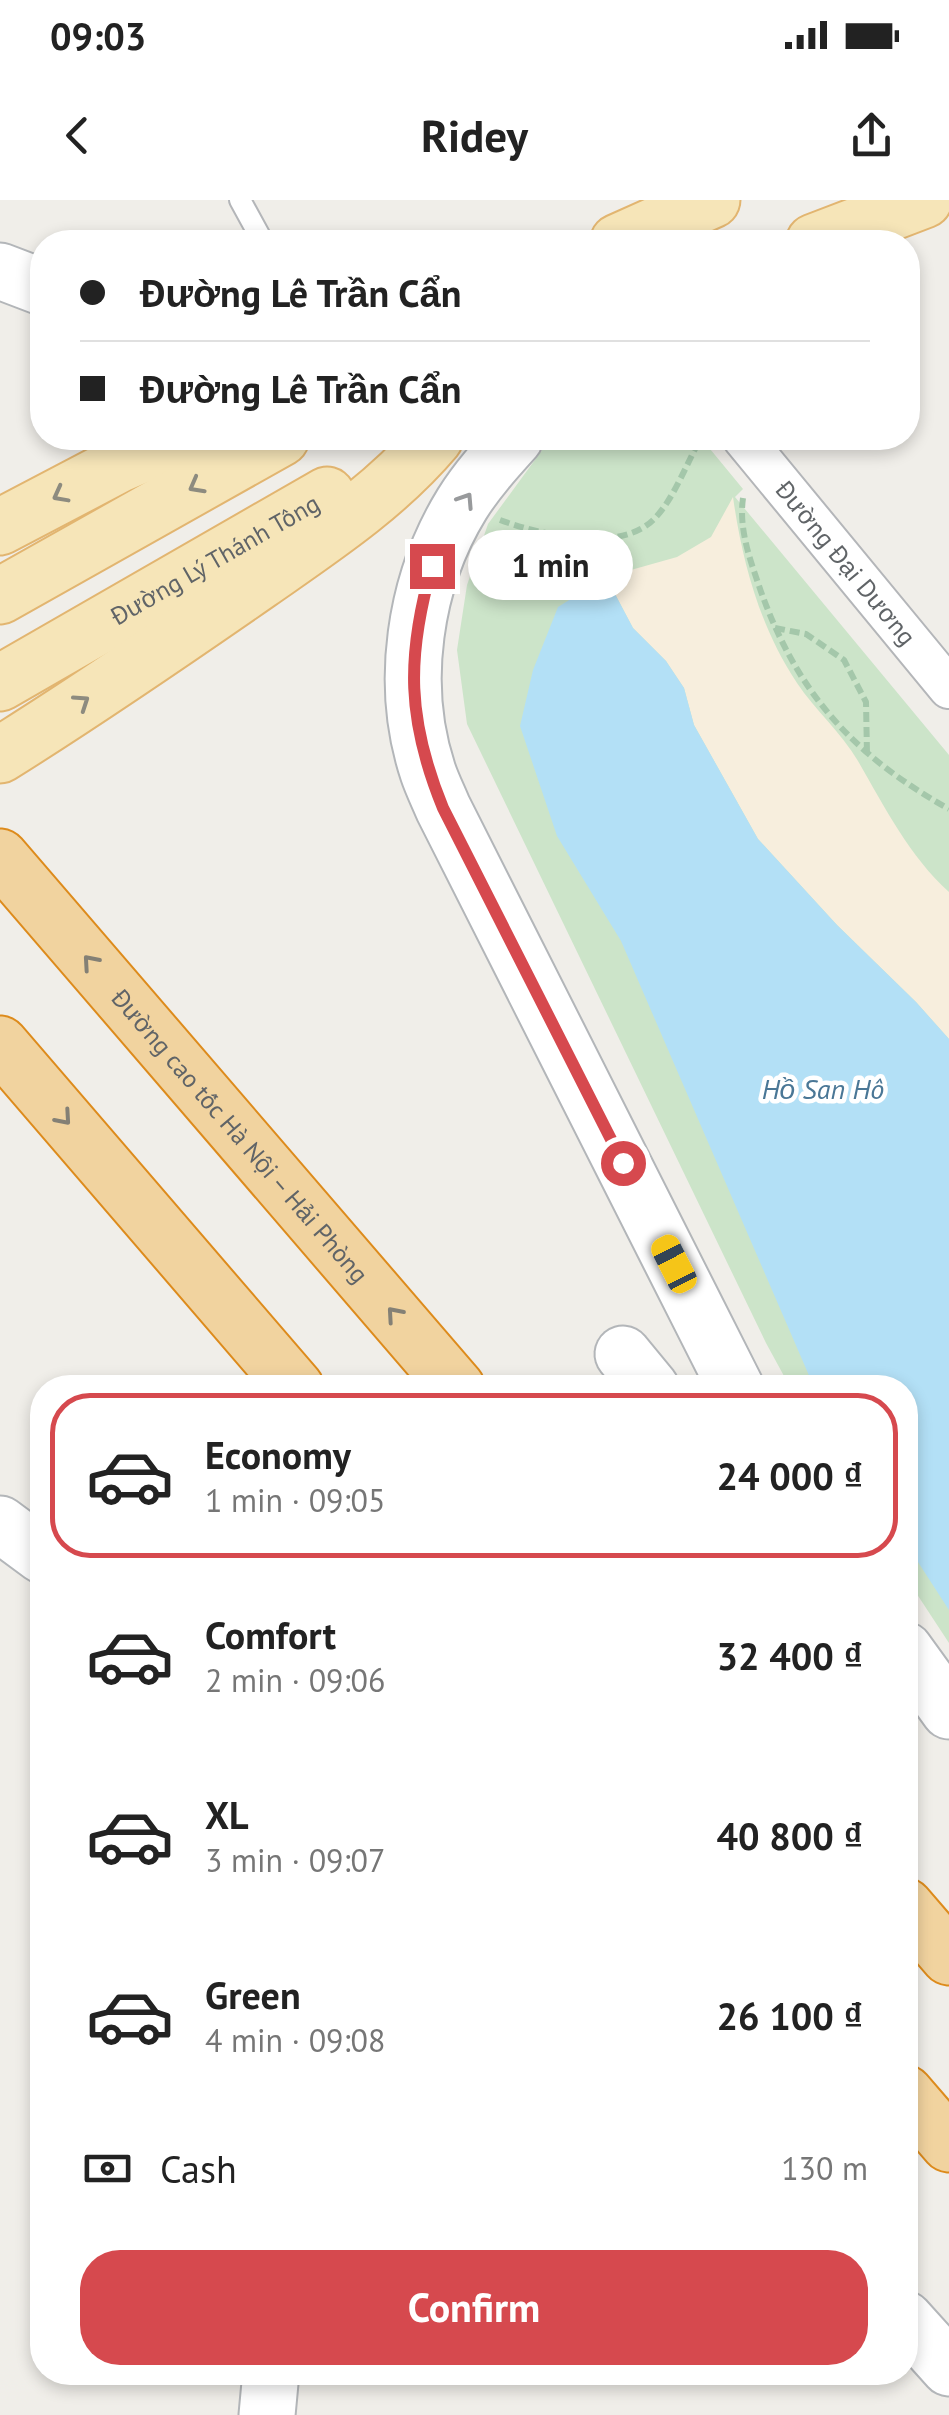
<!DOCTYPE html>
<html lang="en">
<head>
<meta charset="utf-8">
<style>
	body { margin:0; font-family:"PT Sans",sans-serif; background:#f6f6f6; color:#222; height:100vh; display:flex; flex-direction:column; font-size:38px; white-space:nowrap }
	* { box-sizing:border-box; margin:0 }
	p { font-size:32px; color:#767676 }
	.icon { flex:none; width:55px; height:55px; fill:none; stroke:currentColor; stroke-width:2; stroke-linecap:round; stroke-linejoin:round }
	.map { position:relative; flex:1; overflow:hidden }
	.sheet { position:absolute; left:30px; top:1175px; width:888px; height:1010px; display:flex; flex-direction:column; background:#fff; border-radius:40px; box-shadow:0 5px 15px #0003 }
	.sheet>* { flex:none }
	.hud { position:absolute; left:30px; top:30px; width:890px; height:220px; border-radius:40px; box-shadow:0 5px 15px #0003; display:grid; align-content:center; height:220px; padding:0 50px; background:#fff }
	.end { position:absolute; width:45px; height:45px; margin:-22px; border:12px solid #d6494e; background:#fff; box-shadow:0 0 0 5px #fff }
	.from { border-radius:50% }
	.bubble { position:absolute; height:70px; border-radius:35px; background:#fff; box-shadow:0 5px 15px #0003; font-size:32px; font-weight:600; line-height:70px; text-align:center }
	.car { position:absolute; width:30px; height:60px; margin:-30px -15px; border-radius:12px; box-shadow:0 0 8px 2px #0007; background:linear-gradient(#f5c518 24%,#345 0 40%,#f5c518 0 76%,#345 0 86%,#f5c518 0) }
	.hud b { display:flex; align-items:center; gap:35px; height:95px; font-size:38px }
	.hud b+b { border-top:2px solid #e0e0e0 }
	.hud i { width:25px; height:25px; background:#222 }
	ul { padding:18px 0 0; list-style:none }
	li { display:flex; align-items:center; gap:30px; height:165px; margin:0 20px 15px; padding:0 30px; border:5px solid transparent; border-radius:40px }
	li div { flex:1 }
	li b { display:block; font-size:38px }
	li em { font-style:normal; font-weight:600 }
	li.selected { border-color:#d6494e }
	li>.icon { width:90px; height:90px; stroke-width:1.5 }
	.pay { display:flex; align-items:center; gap:25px; height:110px; padding:0 50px; font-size:38px }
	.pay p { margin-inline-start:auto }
	.action { display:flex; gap:20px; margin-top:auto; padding:20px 50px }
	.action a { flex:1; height:115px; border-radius:40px; background:#d6494e; color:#fff; font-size:40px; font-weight:600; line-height:115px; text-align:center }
	.status { display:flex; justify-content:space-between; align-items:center; height:70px; padding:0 50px; background:#fff; direction:ltr }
	.status svg { height:28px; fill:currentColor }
	header { display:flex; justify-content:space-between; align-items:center; height:130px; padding:0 50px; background:#fff; font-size:45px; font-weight:600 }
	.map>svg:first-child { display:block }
	.green { fill:#cce4c9 }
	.sand { fill:#f7eedd }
	.water { fill:#b3e0f6 }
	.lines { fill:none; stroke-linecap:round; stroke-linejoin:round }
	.lane-casing { stroke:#b4b6b9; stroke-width:24 }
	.street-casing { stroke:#b4b6b9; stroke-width:44 }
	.secondary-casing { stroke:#b3b6b9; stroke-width:59 }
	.primary-casing { stroke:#e2b570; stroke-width:59 }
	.highway-casing { stroke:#dd8b1c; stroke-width:59 }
	.path { stroke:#a4c7aa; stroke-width:6; stroke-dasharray:10 5; stroke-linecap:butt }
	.lane { stroke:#fff; stroke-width:20 }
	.street { stroke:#fff; stroke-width:40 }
	.secondary { stroke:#fff; stroke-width:55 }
	.primary { stroke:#f6e5b8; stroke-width:55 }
	.highway { stroke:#f1d39f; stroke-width:55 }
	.oneway { stroke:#8d8b7f }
	.oneway2 { stroke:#989a9c }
	.oneway3 { stroke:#848075 }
	.route { stroke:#d6494e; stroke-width:12 }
	.labels { text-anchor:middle; stroke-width:9; stroke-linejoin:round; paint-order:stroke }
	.street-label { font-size:25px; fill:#606467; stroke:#fff }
	.water-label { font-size:28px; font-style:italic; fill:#4a7796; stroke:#fff }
</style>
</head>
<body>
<div class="status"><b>09:03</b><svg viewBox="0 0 49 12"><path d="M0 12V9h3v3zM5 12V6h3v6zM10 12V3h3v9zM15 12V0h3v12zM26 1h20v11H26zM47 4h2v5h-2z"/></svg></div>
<header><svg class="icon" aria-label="back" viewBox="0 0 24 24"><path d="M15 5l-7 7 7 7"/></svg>Ridey<svg class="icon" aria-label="share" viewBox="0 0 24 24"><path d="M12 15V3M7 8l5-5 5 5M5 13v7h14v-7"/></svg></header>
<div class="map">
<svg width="949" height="2215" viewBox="0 0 949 2215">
	<rect width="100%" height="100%" fill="#f0eee9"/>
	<path class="green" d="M554 238H701L743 289 735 297 949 555V1443L905 1376V1188L790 1187 766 1143 467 524 457 450 467 385 488 324 548 242Z"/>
	<path class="sand" d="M733 297C742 361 760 428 797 483 815 510 841 532 858 561 884 606 910 657 949 692V839L916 802 837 725 758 639 694 525 684 488 666 461 633 428 606 377 677 357 711 337Z"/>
	<path class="water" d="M606 377 633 428 666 461 684 488 694 525 758 639 837 725 916 802 949 839V1410L905 1342V1188L814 1187 621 741 557 636 520 526 533 470 558 407Z"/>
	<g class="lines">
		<g class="lane-casing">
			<path id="lane" d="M240 0 263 42"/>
		</g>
		<g class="street-casing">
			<g id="street">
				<path id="s1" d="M743 238 949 488"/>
			</g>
		</g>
		<g class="secondary-casing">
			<g id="secondary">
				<path d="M0 71 42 87"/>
				<path d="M515 238C496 259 477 280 462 304 414 382 399 485 428 572 432 584 438 596 443 608L736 1188"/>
				<path d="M623 1154 651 1188"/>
				<path d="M0 1324 42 1355"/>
				<path d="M905 1450 949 1511"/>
				<path d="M905 2119 949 2168"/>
				<path d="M267 2215 271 2172"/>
			</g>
		</g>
		<g class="primary-casing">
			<g id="primary">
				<path d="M618 42 712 0"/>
				<path d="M814 42 924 0"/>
				<path d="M0 327 120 264 180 238"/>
				<path d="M0 396 281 238"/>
				<path id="s2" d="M0 483 327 295"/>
				<path d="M0 555C88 500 174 441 259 382 322 338 386 296 435 238"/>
			</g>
		</g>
		<g class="highway-casing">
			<g id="highway">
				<path id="s3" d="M0 657 457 1188"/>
				<path d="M0 844 296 1188"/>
				<path d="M905 1706 949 1757"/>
				<path d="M905 1893 949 1944"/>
			</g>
		</g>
		<g class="path">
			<path d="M743 298C739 326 748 354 757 380 793 488 850 554 949 609"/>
			<path d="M500 320C541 335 622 354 655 318 675 297 687 262 701 238"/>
			<path d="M775 428 806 434 844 460 866 502 867 554"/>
		</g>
		<use href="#lane" class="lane"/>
		<use href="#street" class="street"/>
		<use href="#secondary" class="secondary"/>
		<use href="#primary" class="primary"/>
		<use href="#highway" class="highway"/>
	</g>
	<defs><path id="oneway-chevron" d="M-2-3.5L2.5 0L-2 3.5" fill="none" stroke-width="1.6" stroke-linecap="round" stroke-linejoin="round" transform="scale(2.5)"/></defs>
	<g class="oneway">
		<use href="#oneway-chevron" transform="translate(196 286) rotate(151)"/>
		<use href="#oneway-chevron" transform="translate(60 295) rotate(152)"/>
		<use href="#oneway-chevron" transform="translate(82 502) rotate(-34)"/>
	</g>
	<use class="oneway2" href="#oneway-chevron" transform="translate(466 300) rotate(-57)"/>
	<g class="oneway3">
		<use href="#oneway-chevron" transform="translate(90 762) rotate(-131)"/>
		<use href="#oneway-chevron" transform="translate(64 918) rotate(49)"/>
		<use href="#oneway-chevron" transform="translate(394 1114) rotate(-131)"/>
	</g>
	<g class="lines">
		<path class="route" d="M432 366C406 457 407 520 443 608L623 963"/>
	</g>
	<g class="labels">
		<g class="street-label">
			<text dy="9" stroke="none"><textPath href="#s2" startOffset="248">Đường Lý Thánh Tông</textPath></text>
			<text dy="9" stroke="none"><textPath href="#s1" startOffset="162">Đường Đại Dương</textPath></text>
			<text dy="9" stroke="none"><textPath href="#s3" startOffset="368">Đường cao tốc Hà Nội – Hải Phòng</textPath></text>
		</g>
		<g class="water-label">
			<text x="823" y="899">Hồ San Hô</text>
		</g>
	</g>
</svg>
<i class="end from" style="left:623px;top:963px"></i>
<i class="end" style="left:432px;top:366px"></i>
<div class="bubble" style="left:468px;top:330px;width:165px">1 min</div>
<i class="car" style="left:674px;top:1064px;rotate:333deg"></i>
<div class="hud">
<b><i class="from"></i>Đường Lê Trần Cẩn</b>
<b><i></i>Đường Lê Trần Cẩn</b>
</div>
<section class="sheet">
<ul>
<li class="selected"><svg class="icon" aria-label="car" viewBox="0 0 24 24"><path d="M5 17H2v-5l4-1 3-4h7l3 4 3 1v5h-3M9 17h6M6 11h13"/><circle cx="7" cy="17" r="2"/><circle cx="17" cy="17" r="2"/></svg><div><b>Economy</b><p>1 min · 09:05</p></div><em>24 000 ₫</em></li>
<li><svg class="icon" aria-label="car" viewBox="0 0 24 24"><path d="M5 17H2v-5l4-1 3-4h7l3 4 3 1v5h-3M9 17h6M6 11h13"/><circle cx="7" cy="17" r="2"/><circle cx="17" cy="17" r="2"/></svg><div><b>Comfort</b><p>2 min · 09:06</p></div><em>32 400 ₫</em></li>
<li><svg class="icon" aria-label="car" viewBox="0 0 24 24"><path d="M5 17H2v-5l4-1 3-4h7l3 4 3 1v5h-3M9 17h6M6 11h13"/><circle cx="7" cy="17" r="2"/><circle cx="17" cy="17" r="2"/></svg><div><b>XL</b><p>3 min · 09:07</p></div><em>40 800 ₫</em></li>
<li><svg class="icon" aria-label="car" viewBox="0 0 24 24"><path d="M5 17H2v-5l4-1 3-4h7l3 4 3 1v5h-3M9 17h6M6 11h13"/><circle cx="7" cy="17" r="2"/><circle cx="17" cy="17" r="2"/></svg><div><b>Green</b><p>4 min · 09:08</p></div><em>26 100 ₫</em></li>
</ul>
<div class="pay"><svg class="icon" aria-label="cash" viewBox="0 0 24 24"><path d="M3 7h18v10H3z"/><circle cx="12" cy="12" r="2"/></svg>Cash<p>130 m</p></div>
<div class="action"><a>Confirm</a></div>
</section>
</div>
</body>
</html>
